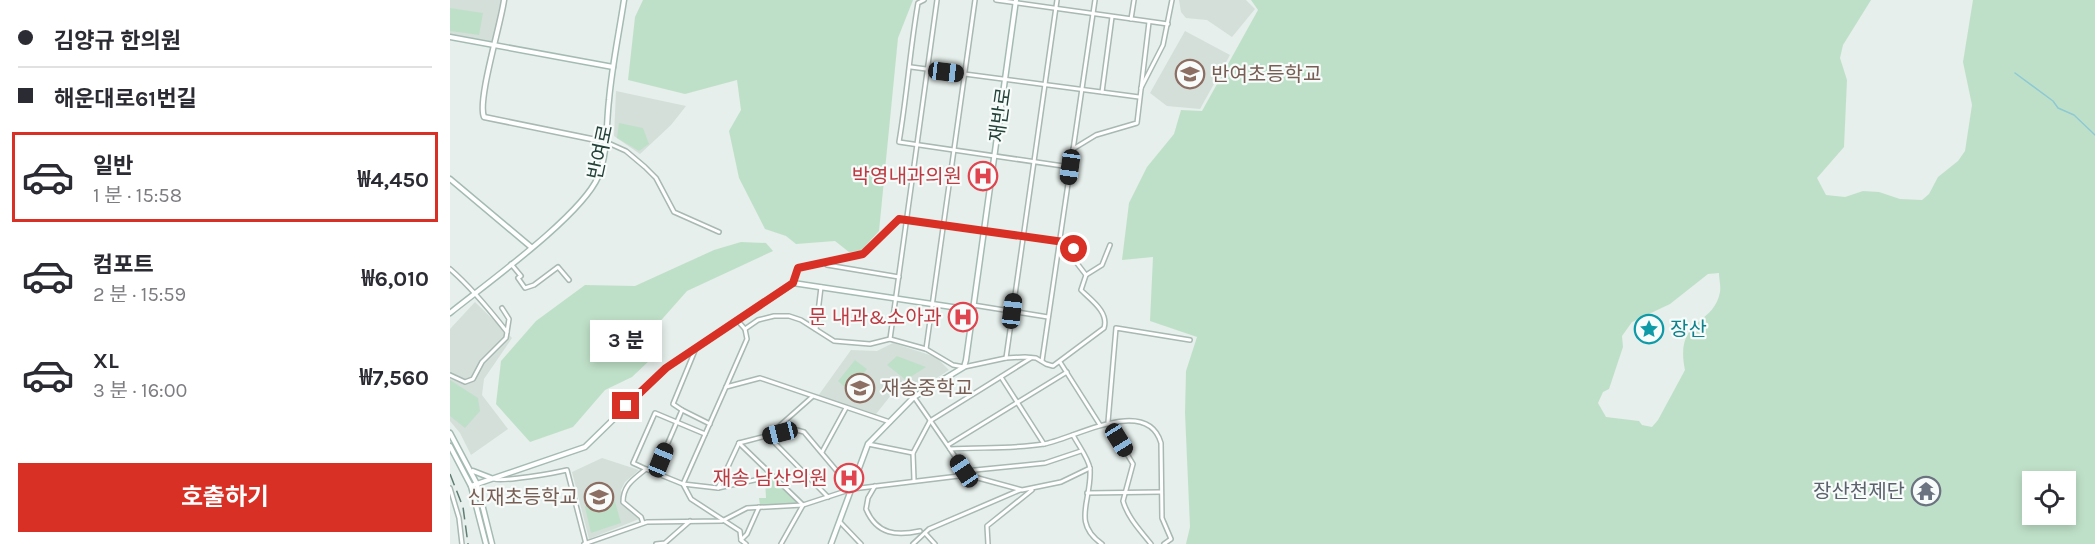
<!DOCTYPE html>
<html lang="ko">
<head>
<meta charset="utf-8">
<style>
	body { margin:0; font-family:Karla,"Noto Sans KR",sans-serif; background:#f2f2f3; color:#2b2b33; height:100vh; display:flex; flex-direction:column; font-size:22px; white-space:nowrap }
	* { box-sizing:border-box; margin:0 }
	p { font-size:20px; color:#7c7c81 }
	.icon { flex:none; width:33px; height:33px; fill:none; stroke:currentColor; stroke-width:2; stroke-linecap:round; stroke-linejoin:round }
	.map { position:relative; flex:1; overflow:hidden }
	.details { display:flex; flex-direction:column; background:#fff; width:450px }
	.details>* { flex:none }
	.banner { display:grid; align-content:center; height:132px; padding:0 18px; background:#fff }
	.fabs { position:absolute; left:1572px; top:471px; display:grid; gap:12px }
	.fabs a { display:grid; place-items:center; width:54px; height:54px; border-radius:0px; background:#fff; box-shadow:0 3px 9px #0003; font-size:30px }
	.end { position:absolute; width:27px; height:27px; margin:-14px; border:8px solid #d93025; background:#fff; box-shadow:0 0 0 3px #fff }
	.from { border-radius:50% }
	.bubble { position:absolute; height:42px; border-radius:0px; background:#fff; box-shadow:0 3px 9px #0003; font-size:20px; font-weight:700; line-height:42px; text-align:center }
	.car { position:absolute; width:18px; height:36px; margin:-18px -9px; border-radius:8px; box-shadow:0 0 4px 2px #0007; background:linear-gradient(#222 24%,#8ab4d8 0 40%,#222 0 76%,#8ab4d8 0 86%,#222 0) }
	.banner b { display:flex; align-items:center; gap:21px; height:57px; font-size:22px }
	.banner b+b { border-top:2px solid #e1e1e2 }
	.banner i { width:15px; height:15px; background:#2b2b33 }
	ul { padding:0; list-style:none }
	li { display:flex; align-items:center; gap:18px; height:90px; margin:0 12px 9px; padding:0 6px; border:3px solid transparent; border-radius:0px }
	li div { flex:1 }
	li b { display:block; font-size:22px }
	li em { font-style:normal; font-weight:700 }
	li.on { border-color:#d93025 }
	li>.icon { width:54px; height:54px; stroke-width:1.5 }
	.button { display:flex; gap:12px; margin-top:auto; padding:12px 18px }
	.button a { flex:1; height:69px; border-radius:0px; background:#d93025; color:#fff; font-size:24px; font-weight:700; line-height:69px; text-align:center }
	main { display:flex; flex:1; min-height:0 }
	.map>svg:first-child { display:block }
	.built { fill:#d4dfda }
	.green { fill:#bfe0c8; fill-rule:evenodd }
	.lines { fill:none; stroke-linecap:round; stroke-linejoin:round }
	.stream { stroke:#8ec9d4; stroke-width:1.5 }
	.minor-casing { stroke:#a8b8b2; stroke-width:6 }
	.tertiary-casing { stroke:#a8b8b2; stroke-width:7 }
	.secondary-casing { stroke:#a4bbb3; stroke-width:7 }
	.minor { stroke:#fff; stroke-width:3 }
	.tertiary { stroke:#fff; stroke-width:4 }
	.secondary { stroke:#fff; stroke-width:4 }
	.rail { stroke:#5f7d75; stroke-width:1.5; stroke-dasharray:12 6; stroke-linecap:butt }
	.route { stroke:#d93025; stroke-width:8 }
	.labels { text-anchor:middle; stroke-width:4.5; stroke-linejoin:round; paint-order:stroke }
	.education-label { font-size:20px; fill:#785e54; stroke:#f7fbf9; text-anchor:start }
	.street-label { font-size:20px; fill:#24423a; stroke:#f7fbf9 }
	.health-label { font-size:20px; fill:#be3a42; stroke:#f7fbf9; text-anchor:end }
	.culture-label { font-size:20px; fill:#0d838f; stroke:#f7fbf9; text-anchor:start }
	.worship-label { font-size:20px; fill:#5b616d; stroke:#f7fbf9; text-anchor:end }
</style>
</head>
<body>
<main>
<section class="details">
<div class="banner">
<b><i class="from"></i>김양규 한의원</b>
<b><i></i>해운대로61번길</b>
</div>
<ul>
<li class="on"><svg class="icon" aria-label="car" viewBox="0 0 24 24"><path d="M5 17H2v-5l4-1 3-4h7l3 4 3 1v5h-3M9 17h6M6 11h13"/><circle cx="7" cy="17" r="2"/><circle cx="17" cy="17" r="2"/></svg><div><b>일반</b><p>1 분 · 15:58</p></div><em>₩4,450</em></li>
<li><svg class="icon" aria-label="car" viewBox="0 0 24 24"><path d="M5 17H2v-5l4-1 3-4h7l3 4 3 1v5h-3M9 17h6M6 11h13"/><circle cx="7" cy="17" r="2"/><circle cx="17" cy="17" r="2"/></svg><div><b>컴포트</b><p>2 분 · 15:59</p></div><em>₩6,010</em></li>
<li><svg class="icon" aria-label="car" viewBox="0 0 24 24"><path d="M5 17H2v-5l4-1 3-4h7l3 4 3 1v5h-3M9 17h6M6 11h13"/><circle cx="7" cy="17" r="2"/><circle cx="17" cy="17" r="2"/></svg><div><b>XL</b><p>3 분 · 16:00</p></div><em>₩7,560</em></li>
</ul>
<div class="button"><a>호출하기</a></div>
</section>
<div class="map">
<svg width="1645" height="544" viewBox="0 0 1645 544">
	<rect width="100%" height="100%" fill="#e6efeb"/>
	<g class="built">
		<path d="M0 0H51L43 43 0 34Z"/>
		<path d="M729 0H796L805 9 782 37 757 20 736 18 731 12Z"/>
		<path d="M735 31 780 55 750 109 717 106 700 93Z"/>
		<path d="M166 91 236 106 221 125 190 154 164 136Z"/>
		<path d="M25 302 62 338 34 379 32 395 58 429 21 455 10 433 0 421V329Z"/>
		<path d="M443 343 486 357 499 370 462 394 453 380 426 414 368 396 401 350 427 351Z"/>
		<path d="M152 458 189 470 175 482 171 490V503L189 519 139 539 122 472Z"/>
	</g>
	<g class="green">
		<path d="M193 0H463L448 38 429 231 411 251 399 252 385 241 346 244 336 236 315 229 289 178 279 131 291 110 287 80 235 94 178 80 185 17Z"/>
		<path d="M801 0H1421L1393 45 1390 58 1397 80 1394 147 1367 178 1376 195 1395 197 1413 191 1429 192 1450 199 1472 200 1479 194 1488 177 1508 161 1515 151 1522 105 1513 62 1523 0H1645V544H736L740 527 735 413 736 371 747 337 700 321 703 257 672 260 679 203 697 167 724 134 731 110 752 111 808 10ZM1269 273C1269 279 1271 286 1270 292 1264 326 1224 318 1235 370L1208 420 1202 427 1192 425 1189 421 1156 417 1148 403 1153 392 1159 389 1173 347 1172 336 1182 322 1220 304 1258 274ZM1582 482H1616V514H1582Z"/>
		<path d="M0 8 33 13 29 35 0 31Z"/>
		<path d="M169 123 193 128 199 144 189 151 167 138Z"/>
		<path d="M291 242 316 243 323 251 237 291 206 326 211 341 200 360 182 377 155 390 123 427 80 442 46 404 51 361 86 321 135 285 185 286 264 250Z"/>
		<path d="M447 356 476 367 456 380 437 365Z"/>
		<path d="M405 360 417 369 399 391 388 381Z"/>
		<path d="M0 380 28 398 30 411 15 428 0 416Z"/>
		<path d="M323 478 350 503 310 505 309 498H316L315 479Z"/>
		<path d="M164 498 171 523 141 533 135 507 138 503Z"/>
	</g>
	<g class="lines">
		<path class="stream" d="M1565 73 1603 101 1608 108 1624 115 1645 135"/>
		<g class="minor-casing">
			<g id="minor">
				<path d="M474 0 468 3C460 49 457 95 449 142L620 167"/>
				<path d="M546 0 718 24"/>
				<path d="M681 19 684 0"/>
				<path d="M461 67 689 97"/>
				<path d="M691 88 713 45 722 0"/>
				<path d="M652 92 662 17"/>
				<path d="M156 142 176 151 195 167 206 178 224 212 269 232"/>
				<path d="M623 149 646 135 687 123 699 22"/>
				<path d="M61 264 71 276 68 278 75 288 84 285 108 267 119 280"/>
				<path d="M377 265 449 277"/>
				<path d="M0 269C21 287 39 309 57 332L56 338 32 362 23 379 15 382 0 375"/>
				<path d="M636 275 652 265 660 245"/>
				<path d="M523 305 598 317"/>
				<path d="M52 308 59 319 57 332"/>
				<path d="M295 329 308 320 324 316H339L351 320 384 341 420 344 440 339 476 349 503 365 514 367 556 358 575 357 586 358 596 364 603 366 654 328C659 312 641 300 631 290L636 275 626 262 621 243 449 219 413 254 348 268 343 283"/>
				<path d="M366 329 371 287"/>
				<path d="M440 339 487 0"/>
				<path d="M476 349 525 0"/>
				<path d="M556 358 607 0"/>
				<path d="M592 361 645 0"/>
				<path d="M610 362 650 425"/>
				<path d="M551 377 594 444"/>
				<path d="M276 387 297 339 295 329 287 320"/>
				<path d="M362 397 318 436 378 497"/>
				<path d="M464 397 500 449C531 447 563 449 594 444 623 439 697 395 711 443L712 518 721 539 714 544"/>
				<path d="M232 410 260 424"/>
				<path d="M623 435C628 445 639 459 640 469 642 501 621 522 652 544"/>
				<path d="M289 443 343 429 354 432 402 489"/>
				<path d="M289 443 353 505 331 544"/>
				<path d="M418 444 463 453"/>
				<path d="M498 445 617 372"/>
				<path d="M500 449 517 475 572 490 611 482 640 468"/>
				<path d="M372 452 396 408"/>
				<path d="M196 469 183 463 205 413 255 434"/>
				<path d="M515 471 595 463 631 451"/>
				<path d="M205 473 232 410 223 404 246 348"/>
				<path d="M44 479C53 482 105 473 117 470L136 544"/>
				<path d="M464 480 463 453 480 421 581 358"/>
				<path d="M425 486 418 498 416 509C427 535 447 536 470 531"/>
				<path d="M0 488 9 518 12 544"/>
				<path d="M268 488 289 443"/>
				<path d="M637 493 711 492"/>
				<path d="M390 522 411 544"/>
				<path d="M193 523 191 517 173 502C173 485 184 479 196 469L233 484 276 387 310 378 440 422"/>
				<path d="M475 533 485 544"/>
				<path d="M291 540 297 534 309 507"/>
				<path d="M134 544 197 522 272 521 297 508 353 505 402 489 517 475"/>
				<path d="M206 544 215 543 240 521"/>
				<path d="M296 544 291 540 290 531 241 499 233 484 268 488 323 476"/>
				<path d="M463 544 479 529 570 490"/>
				<path d="M538 544 537 526 582 490"/>
				<path d="M701 544C690 530 678 518 673 501L683 464 658 422 666 328 740 340"/>
			</g>
		</g>
		<g class="tertiary-casing">
			<path id="tertiary" d="M54 0C51 24 27 100 34 117L156 142"/>
		</g>
		<g class="secondary-casing">
			<g id="secondary">
				<path d="M0 37 163 67"/>
				<path d="M0 179 81 247"/>
				<path d="M0 313C36 284 131 216 148 177 158 154 156 125 159 100 162 66 169 33 174 0"/>
				<path d="M0 433 27 484 42 544"/>
				<path d="M0 446 21 486 36 544"/>
				<path d="M23 471 41 478"/>
				<path d="M21 486 135 447 216 368 343 283 522 310"/>
				<path d="M381 544 418 444 464 397 514 367 516 360 566 0"/>
			</g>
		</g>
		<use href="#minor" class="minor"/>
		<use href="#tertiary" class="tertiary"/>
		<use href="#secondary" class="secondary"/>
		<path class="rail" d="M0 474 13 507 18 544"/>
	</g>
	<g class="lines">
		<path class="route" d="M176 406 216 368 343 283 348 268 413 254 449 219 621 243 624 249"/>
	</g>
	<defs>
		<g id="school-ring" transform="scale(1.5)"><circle r="9.5" fill="#f7fbf9" stroke="#8d6e63" stroke-width="1.5"/><path d="M0-5L7-2L0 1L-7-2ZM-4 1L0 2.5L4 1V4Q0 6-4 4Z" fill="#8d6e63"/></g>
		<g id="hospital-ring" transform="scale(1.5)"><circle r="9.5" fill="#f7fbf9" stroke="#e0444e" stroke-width="1.5"/><path d="M-5-5h3v3.5h4V-5h3V5h-3V1.5h-4V5h-3Z" fill="#e0444e"/></g>
		<g id="sight-ring" transform="scale(1.5)"><circle r="9.5" fill="#f7fbf9" stroke="#0f9aa8" stroke-width="1.5"/><path d="M0-6L1.8-2.2L6-1.7L2.9 1.2L3.7 5.4L0 3.3L-3.7 5.4L-2.9 1.2L-6-1.7L-1.8-2.2Z" fill="#0f9aa8"/></g>
		<g id="temple-ring" transform="scale(1.5)"><circle r="9.5" fill="#f7fbf9" stroke="#6b7280" stroke-width="1.5"/><path d="M0-6L5-2H3V0L6.5 2.5H4V6H1.5V3h-3V6H-4V2.5H-6.5L-3 0V-2H-5Z" fill="#6b7280"/></g>
	</defs>
	<g fill-rule="evenodd">
		<use href="#school-ring" x="740" y="74"/>
		<use href="#hospital-ring" x="533" y="176"/>
		<use href="#hospital-ring" x="513" y="317"/>
		<use href="#sight-ring" x="1199" y="329"/>
		<use href="#school-ring" x="410" y="388"/>
		<use href="#hospital-ring" x="399" y="478"/>
		<use href="#temple-ring" x="1476" y="491"/>
		<use href="#school-ring" x="149" y="497"/>
	</g>
	<g class="labels">
		<g class="education-label">
			<text x="761" y="81">반여초등학교</text>
			<text x="431" y="395">재송중학교</text>
			<text x="128" y="504" text-anchor="end">신재초등학교</text>
		</g>
		<g class="street-label">
			<text transform="translate(550 115) rotate(-82)" y="7">재반로</text>
			<text transform="translate(150 152) rotate(-78)" y="7">반여로</text>
		</g>
		<g class="health-label">
			<text x="512" y="183">박영내과의원</text>
			<text x="492" y="324">문 내과&amp;소아과</text>
			<text x="378" y="485">재송 남산의원</text>
		</g>
		<g class="culture-label">
			<text x="1220" y="336">장산</text>
		</g>
		<g class="worship-label">
			<text x="1455" y="498">장산천제단</text>
		</g>
	</g>
</svg>
<div class="fabs">
<a><svg class="icon" aria-label="locate" viewBox="0 0 24 24"><circle cx="12" cy="12" r="6"/><path d="M12 2v4M12 18v4M2 12h4M18 12h4"/></svg></a>
</div>
<i class="end from" style="left:624px;top:249px"></i>
<i class="end" style="left:176px;top:406px"></i>
<div class="bubble" style="left:140px;top:320px;width:72px">3 분</div>
<i class="car" style="left:496px;top:72px;rotate:97deg"></i>
<i class="car" style="left:620px;top:167px;rotate:188deg"></i>
<i class="car" style="left:562px;top:311px;rotate:7deg"></i>
<i class="car" style="left:330px;top:433px;rotate:256deg"></i>
<i class="car" style="left:669px;top:440px;rotate:148deg"></i>
<i class="car" style="left:211px;top:460px;rotate:22deg"></i>
<i class="car" style="left:514px;top:471px;rotate:326deg"></i>
</div>
</main>
</body>
</html>
